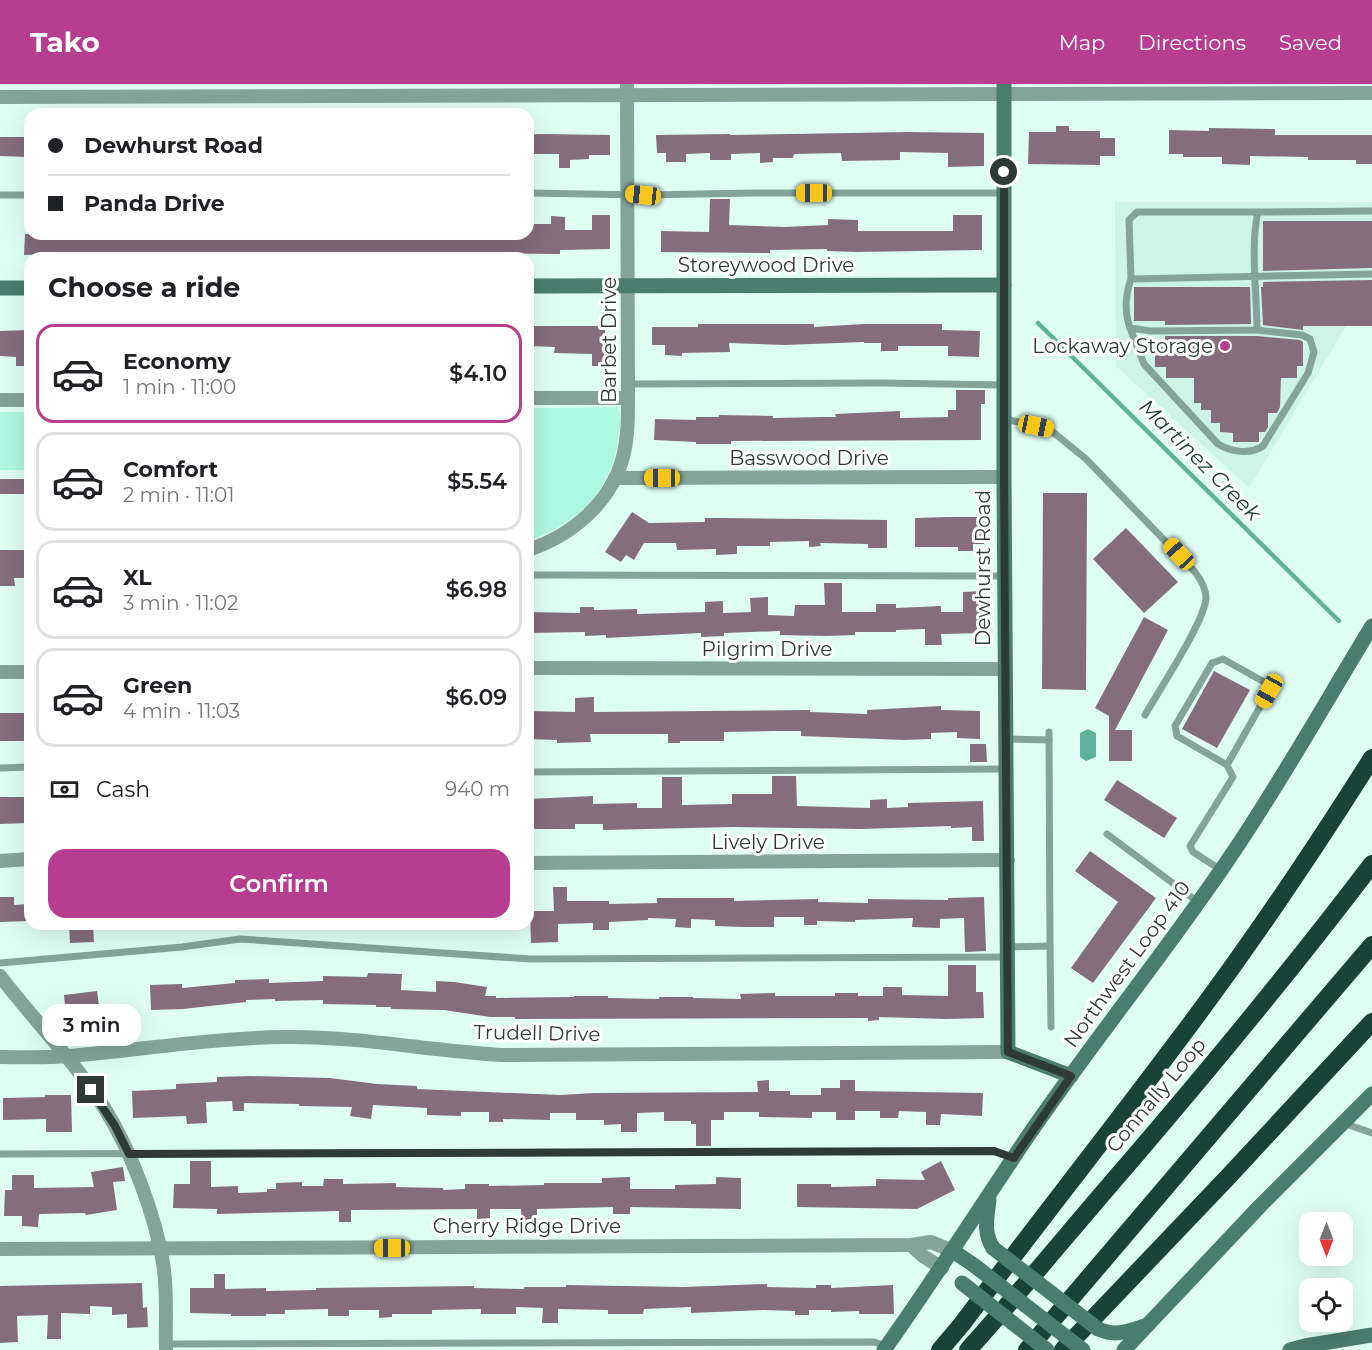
<!DOCTYPE html>
<html lang="en">
<head>
<meta charset="utf-8">
<style>
	body { margin:0; font-family:Montserrat,sans-serif; background:#f6f6f6; color:#202124; height:100vh; display:flex; flex-direction:column; font-size:22px; white-space:nowrap }
	* { box-sizing:border-box; margin:0 }
	p { font-size:20px; color:#757577 }
	.icon { flex:none; width:33px; height:33px; fill:none; stroke:currentColor; stroke-width:2; stroke-linecap:round; stroke-linejoin:round }
	.map { position:relative; flex:1; overflow:hidden }
	.details { position:absolute; left:24px; top:168px; width:510px; height:678px; display:flex; flex-direction:column; background:#fff; border-radius:18px; box-shadow:0 6px 24px #0002 }
	.details>* { flex:none }
	.guide { position:absolute; left:24px; top:24px; width:510px; height:132px; border-radius:18px; box-shadow:0 6px 24px #0002; display:grid; align-content:center; height:132px; padding:0 24px; background:#fff }
	.needle { width:39px; rotate:180deg }
	.fabs { position:absolute; left:1299px; top:1128px; display:grid; gap:12px }
	.fabs a { display:grid; place-items:center; width:54px; height:54px; border-radius:12px; background:#fff; box-shadow:0 6px 24px #0002; font-size:30px }
	.end { position:absolute; width:27px; height:27px; margin:-14px; border:8px solid #2e3a36; background:#fff; box-shadow:0 0 0 3px #fff }
	.from { border-radius:50% }
	.bubble { position:absolute; height:42px; border-radius:18px; background:#fff; box-shadow:0 6px 24px #0002; font-size:20px; font-weight:600; line-height:42px; text-align:center }
	.car { position:absolute; width:18px; height:36px; margin:-18px -9px; border-radius:8px; box-shadow:0 0 4px 2px #0007; background:linear-gradient(#f5c518 24%,#345 0 40%,#f5c518 0 76%,#345 0 86%,#f5c518 0) }
	.guide b { display:flex; align-items:center; gap:21px; height:57px; font-size:22px }
	.guide b+b { border-top:2px solid #e0e0e0 }
	.guide i { width:15px; height:15px; background:#202124 }
	ul { padding:0; list-style:none }
	li { display:flex; align-items:center; gap:18px; height:99px; margin:0 12px 9px; padding:0 12px; border:3px solid #e0e0e0; border-radius:18px }
	li div { flex:1 }
	li b { display:block; font-size:22px }
	li em { font-style:normal; font-weight:600 }
	li.current { border-color:#b63d90 }
	li>.icon { width:54px; height:54px; stroke-width:1.5 }
	h2 { padding:0 24px; font-size:27px; line-height:72px }
	.pay { display:flex; align-items:center; gap:15px; height:66px; padding:0 24px; font-size:22px }
	.pay p { margin-inline-start:auto }
	.action { display:flex; gap:12px; margin-top:auto; padding:12px 24px }
	.action a { flex:1; height:69px; border-radius:18px; background:#b63d90; color:#fff; font-size:24px; font-weight:600; line-height:69px; text-align:center }
	header { display:flex; align-items:center; gap:36px; box-sizing:border-box; height:84px; padding:0 30px; background:#b63d90; color:#fff }
	header strong { font-size:28px }
	nav { display:flex; gap:33px; margin-inline-start:auto; font-size:21px }
	.map>svg:first-child { display:block }
	.built { fill:#ccf4e7 }
	.green { fill:#aef8e1 }
	.water { fill:#60b199 }
	.lines { fill:none; stroke-linecap:round; stroke-linejoin:round }
	.stream { stroke:#60b199; stroke-width:4.5 }
	.building { fill:#856d7b }
	.lane { stroke:#84a49a; stroke-width:7 }
	.street { stroke:#84a49a; stroke-width:14 }
	.secondary { stroke:#4b7d6e; stroke-width:15 }
	.highway { stroke:#184438; stroke-width:18 }
	.secondary-bridge { stroke:#4b7d6e; stroke-width:15 }
	.route { stroke:#2e3a36; stroke-width:8 }
	.poi-dot { fill:#b63d90; stroke:#fff; stroke-width:2 }
	.labels { text-anchor:middle; stroke-width:6; stroke-linejoin:round; paint-order:stroke }
	.street-label { font-size:20px; fill:#2e3a36; stroke:#fff }
	.poi-label { font-size:20px; fill:#2e3a36; stroke:#fff; text-anchor:end }
	.water-label { font-size:21px; font-style:italic; fill:#1b4036; stroke:#fff }
</style>
</head>
<body>
<header>
<strong>Tako</strong>
<nav><a>Map</a><a>Directions</a><a>Saved</a></nav>
</header>
<div class="map">
<svg width="1372" height="1266" viewBox="0 0 1372 1266">
	<rect width="100%" height="100%" fill="#dffef3"/>
	<path class="built" d="M1115 118H1372V242H1346L1249 404 1116 282Z"/>
	<g class="green">
		<path d="M618 323C622 334 620 344 618 355 612 408 576 440 528 457V324Z"/>
		<rect x="0" y="328" width="30" height="58"/>
	</g>
	<path class="water" d="M1088 645 1096 649V673L1086 677 1080 673V649Z"/>
	<g class="lines">
		<path class="stream" d="M1038 239 1339 537"/>
	</g>
	<g class="building">
		<path d="M1056 42H1069V47H1100V54H1115V72H1100V81L1028 80 1029 48H1056Z"/>
		<path d="M1209 44 1275 45V51H1372V80H1356V76H1308V73L1250 72V81L1222 80V73H1183V70H1169V46L1209 47Z"/>
		<path d="M909 48 984 49V82L948 83V69L900 68V76L842 77 841 69 794 70 793 74H773V78L760 79V69L731 70V76H710V69L686 70V78H666V69H657L656 51 730 50V51Z"/>
		<path d="M538 50 610 51V71H589V75L570 76V84H559V70H528V51Z"/>
		<path d="M0 53H30V73L0 72Z"/>
		<path d="M710 115H730L729 141 785 143 828 141V135L858 136V147H953V131H982V166L857 168 827 167V165L770 166V169L661 168V147L709 148Z"/>
		<path d="M592 131H610V165L560 166V170L375 168V174H363V169L169 168 124 169V171H91L92 169 24 171 25 150H528V140H551V132L565 133V146H592Z"/>
		<path d="M1263 137H1372V184L1263 187Z"/>
		<path d="M1372 196V242H1303V246L1263 241 1261 203H1263V198Z"/>
		<path d="M1134 203H1250L1251 240 1165 241V237H1134Z"/>
		<path d="M698 240H814V243L864 240H942V246L980 247 979 273 948 272V262H898V267H881V259H864V258L785 261 729 259 730 268 682 269V272L665 271V261H652V243H698Z"/>
		<path d="M528 242H605V264H611L610 282H592V270L554 269 555 263 528 262Z"/>
		<path d="M30 246V282H16V273L0 272V247Z"/>
		<path d="M1165 252H1257L1300 256 1303 258V282H1297V294H1281L1280 323 1277 329H1268V343L1265 348H1259V358H1233V349L1220 348V339H1211V326H1201V319H1194V294H1166V283H1155V262H1165Z"/>
		<path d="M956 306H985V320H981V356L731 357V360H696V358L654 356 655 335 696 336V333H719V331L773 332V334L823 333H836L835 330 900 327V334L948 333V326H956Z"/>
		<rect x="0" y="395" width="25" height="15"/>
		<path d="M1043 409H1087L1086 606 1042 605Z"/>
		<path d="M632 428 649 439 705 438V434H723L887 436V464H868V460L820 459 821 462 809 463V457L770 458V462H737V470L716 471V465L677 466 676 459H644L634 476 626 471 621 478 605 468Z"/>
		<path d="M947 433H984V460H973V467H958V463H915V434Z"/>
		<path d="M1126 444 1178 498 1144 529 1093 475Z"/>
		<path d="M0 466H30V494H14L15 502H0Z"/>
		<path d="M824 499H842V528H876V520H896V524L941 522V528H963V508L981 507 982 549 941 550 942 561H925V545L896 546V548H855V551L826 552 780 551V547L724 549V552L701 553V549L606 554V551L585 552V548L528 549V528L580 529V523H594V526L637 525V530L705 528V518L723 517V529L751 528 750 514 768 513V531L794 532 795 521H825Z"/>
		<path d="M1144 533 1168 546 1115 646H1132V677H1109V632L1095 624Z"/>
		<path d="M1214 587 1250 606 1217 664 1182 645Z"/>
		<path d="M594 613V628L810 626V628L867 630V626L941 622V626L980 627V655L957 654V648L931 649V655L904 656 801 652V647H774L724 648V657H680V659H668V650H590L591 658 557 659V656L528 655V627L575 628V614Z"/>
		<rect x="0" y="629" width="30" height="28"/>
		<path d="M970 660H986L987 678H970Z"/>
		<path d="M772 692H796L797 722 870 724V716L887 715V724L908 723V719L983 717 984 757H972V743L951 744V742L862 745 733 743 603 746V740H575V745H528V715L593 712V720L637 719V724H662V693H682V721L732 720V710H772Z"/>
		<path d="M1117 696 1177 734 1164 754 1104 716Z"/>
		<path d="M0 713H28L29 739 0 740Z"/>
		<path d="M1090 767 1156 814 1093 899 1071 884 1118 818 1075 787Z"/>
		<path d="M553 803H567V817H609V820L657 819V814H734V817L818 815V818L868 819V815L948 816V814L984 813 986 867 965 868 964 834 940 835V844L912 843 913 834 855 836V838L817 837V841H804V833H774V843H742L715 842V836L691 835V844L675 843 676 835 648 834V836L609 838V846H593V839L558 840V858L531 859 530 827H554Z"/>
		<path d="M0 813H14V821L30 820V837L0 838Z"/>
		<path d="M69 841H93L94 858 70 859Z"/>
		<path d="M948 881H976V908H983L984 934 946 935 879 933V936L868 937V934L515 935V933H490L444 926 391 925V923H376V921L323 920V916L275 917V915L246 916V918L183 925 151 926 150 901 182 900V904L235 899V896L269 895V899L323 897V892L367 893 368 889 402 890 401 906 436 908V897L454 898 487 903 485 912H496V914L574 913V912H608V914L659 915V913H693V914L741 915 740 910 775 909V912H835V909H858V912H883V903H902V911L948 912Z"/>
		<path d="M97 907 100 929 66 933 64 911Z"/>
		<path d="M250 992 330 994 377 1000 417 1002V1005L560 1011 594 1009 758 1008 757 997 769 996V1007H790V1011H821V1004H840V996H855V1007L983 1009 982 1032 941 1030 940 1041H926V1028L899 1027 898 1034H880V1027H855V1036H836V1028H812V1034L759 1033V1028H724V1036H711V1062H696V1040H691V1037H664V1028L637 1029V1048H621V1040L604 1041V1036H576V1029H550V1036L503 1035V1038H489V1028H461V1032L427 1031V1024L373 1021 371 1035 350 1032 352 1023 299 1022V1020L244 1019V1027H233L232 1017 206 1018 207 1039 187 1040 186 1032 133 1034 132 1007 176 1005V1000L217 998V993Z"/>
		<path d="M45 1011H71L72 1048H46V1035L3 1036V1014L45 1013Z"/>
		<path d="M190 1077H211V1103L238 1102V1109L267 1108V1105H276V1099L302 1098V1102H323L324 1095H343V1100L396 1099V1103L443 1104V1106L465 1105V1100H489V1102L544 1101V1099H602V1094L630 1093V1105H675V1101L716 1100V1093L741 1094V1125L630 1123V1130H613V1123L537 1125V1138H522L521 1125H490V1134L477 1135V1125L351 1126V1138H339V1127L217 1130V1125L173 1124 174 1100H190Z"/>
		<path d="M941 1077 955 1106 917 1125 797 1123V1100H831V1103L876 1102V1095L925 1096 921 1088Z"/>
		<path d="M123 1083 125 1097 113 1098 117 1126 86 1131 85 1129 39 1130 38 1143 22 1142V1132H4L5 1106H12V1091H34V1104L94 1103 91 1088Z"/>
		<path d="M214 1190H225V1205L266 1204V1207L316 1206V1204L474 1202V1204L524 1205V1203H566V1201L683 1203 767 1200V1203L816 1204V1201H831V1204L893 1201 894 1230H859V1227L831 1228V1226H809V1231H795V1227L764 1226 691 1229V1223L644 1225 643 1230H608V1226L558 1225V1239H542L543 1224 516 1223V1230H481V1225L432 1226V1230H392V1233L379 1234V1226H349V1232H328V1225L285 1226V1230H266V1232H231V1230L190 1229V1204H214Z"/>
		<path d="M142 1199 143 1224 147 1223 148 1243 127 1244V1230L112 1231V1223L90 1222V1230L61 1229V1255H47L48 1231 17 1232 18 1258 0 1259V1202Z"/>
	</g>
	<g class="lines">
		<g class="lane">
			<path d="M528 109 643 111 754 109H1004"/>
			<path d="M0 111H30"/>
			<path d="M1372 127 1258 128C1250 162 1257 210 1257 246L1151 247 1130 244C1124 227 1125 212 1131 195L1372 190"/>
			<path d="M1131 195 1129 136 1137 128H1258"/>
			<path d="M1130 244 1144 280 1218 360C1231 368 1250 371 1263 362L1308 289 1314 268 1310 255 1302 251 1257 246"/>
			<path d="M628 300 883 299 1004 301"/>
			<path d="M1004 335 1048 344 1086 375 1195 488C1201 496 1206 504 1206 514 1205 537 1158 608 1145 631"/>
			<path d="M528 491 1004 492"/>
			<path d="M1049 648 1050 862"/>
			<path d="M1006 655 1049 656"/>
			<path d="M0 684 30 683"/>
			<path d="M528 688 1007 685"/>
			<path d="M1107 750 1198 818"/>
			<path d="M1221 786 1193 768 1190 762 1233 693 1227 681 1269 607 1266 599 1223 575 1212 579 1175 642 1177 652 1227 681"/>
			<path d="M1007 863 1050 862 1051 943"/>
			<path d="M0 879 182 863 240 855 530 875 1008 873"/>
			<path d="M1343 1039 1372 1049"/>
			<path d="M0 1070 994 1067 1014 1074"/>
			<path d="M166 1260 874 1258 887 1262"/>
		</g>
		<g class="street">
			<path d="M0 13 1372 9"/>
			<path d="M528 314H628"/>
			<path d="M0 316H30"/>
			<path d="M615 394 1004 393"/>
			<path d="M528 466C571 452 611 419 623 373 628 354 628 334 628 314L627 0"/>
			<path d="M528 584 1005 585"/>
			<path d="M0 588H30"/>
			<path d="M0 777 30 775"/>
			<path d="M528 779 1008 776"/>
			<path d="M0 892C34 936 75 978 105 1025 131 1067 155 1130 163 1179 168 1207 165 1237 166 1266"/>
			<path d="M0 973C23 973 46 974 68 972 140 966 213 954 285 953 358 952 430 967 502 971L1008 968"/>
			<path d="M911 1161 923 1172 942 1184"/>
			<path d="M0 1165 911 1161 931 1158 953 1167"/>
		</g>
		<g class="secondary">
			<path d="M1004 0V393L1008 968 1071 992"/>
			<path d="M528 202 1004 201"/>
			<path d="M0 204H30"/>
			<path d="M989 1116C987 1134 983 1148 993 1164"/>
			<path d="M953 1167 975 1182"/>
			<path d="M1107 1248C1121 1251 1132 1246 1145 1242"/>
			<path d="M884 1266C934 1196 980 1123 1028 1052 1093 957 1166 868 1230 773 1281 698 1325 619 1372 542"/>
			<path d="M1124 1266 1260 1122 1372 1010"/>
			<path d="M1290 1266 1305 1262 1372 1251"/>
		</g>
		<g class="highway">
			<path d="M940 1266 962 1240C1033 1145 1106 1053 1177 958 1246 867 1311 771 1372 674"/>
			<path d="M968 1266C1023 1205 1074 1142 1128 1080 1212 982 1294 883 1372 780"/>
			<path d="M1027 1266 1372 861"/>
			<path d="M1063 1266 1228 1093 1372 938"/>
		</g>
		<g class="secondary-bridge">
			<path d="M993 1164 1098 1245 1107 1248"/>
			<path d="M975 1182 1083 1266"/>
			<path d="M962 1199 1047 1266"/>
		</g>
	</g>
	<g class="lines">
		<path class="route" d="M91 1006 115 1042 129 1070 994 1067 1014 1074 1071 992 1008 968 1004 393V88"/>
	</g>
	<circle class="poi-dot" cx="1225" cy="262" r="6"/>
	<g class="labels">
		<g class="street-label">
			<text x="766" y="188">Storeywood Drive</text>
			<text transform="translate(609 256) rotate(-90)" y="7">Barbet Drive</text>
			<text x="809" y="381">Basswood Drive</text>
			<text transform="translate(983 484) rotate(-90)" y="7">Dewhurst Road</text>
			<text x="767" y="572">Pilgrim Drive</text>
			<text x="768" y="765">Lively Drive</text>
			<text transform="translate(1127 880) rotate(-54)" y="7">Northwest Loop 410</text>
			<text transform="translate(537 949) rotate(1)" y="7">Trudell Drive</text>
			<text transform="translate(1156 1011) rotate(-50)" y="7">Connally Loop</text>
			<text x="527" y="1149">Cherry Ridge Drive</text>
		</g>
		<g class="poi-label">
			<text x="1213" y="269">Lockaway Storage</text>
		</g>
		<g class="water-label">
			<text transform="translate(1200 376) rotate(45)" y="7">Martinez Creek</text>
		</g>
	</g>
</svg>
<div class="fabs">
<a><svg class="needle" viewBox="-14 -14 28 28"><path d="M0-13l5 13h-10z" fill="#e53935"/><path d="M0 13l5-13h-10z" fill="#757577"/></svg></a>
<a><svg class="icon" aria-label="locate" viewBox="0 0 24 24"><circle cx="12" cy="12" r="6"/><path d="M12 2v4M12 18v4M2 12h4M18 12h4"/></svg></a>
</div>
<i class="end from" style="left:1004px;top:88px"></i>
<i class="end" style="left:91px;top:1006px"></i>
<div class="bubble" style="left:42px;top:920px;width:99px">3 min</div>
<i class="car" style="left:814px;top:109px;rotate:270deg"></i>
<i class="car" style="left:643px;top:111px;rotate:276deg"></i>
<i class="car" style="left:1036px;top:342px;rotate:102deg"></i>
<i class="car" style="left:662px;top:394px;rotate:270deg"></i>
<i class="car" style="left:1179px;top:470px;rotate:317deg"></i>
<i class="car" style="left:1269px;top:607px;rotate:209deg"></i>
<i class="car" style="left:392px;top:1164px;rotate:270deg"></i>
<div class="guide">
<b><i class="from"></i>Dewhurst Road</b>
<b><i></i>Panda Drive</b>
</div>
<section class="details">
<h2>Choose a ride</h2>
<ul>
<li class="current"><svg class="icon" aria-label="car" viewBox="0 0 24 24"><path d="M5 17H2v-5l4-1 3-4h7l3 4 3 1v5h-3M9 17h6M6 11h13"/><circle cx="7" cy="17" r="2"/><circle cx="17" cy="17" r="2"/></svg><div><b>Economy</b><p>1 min · 11:00</p></div><em>$4.10</em></li>
<li><svg class="icon" aria-label="car" viewBox="0 0 24 24"><path d="M5 17H2v-5l4-1 3-4h7l3 4 3 1v5h-3M9 17h6M6 11h13"/><circle cx="7" cy="17" r="2"/><circle cx="17" cy="17" r="2"/></svg><div><b>Comfort</b><p>2 min · 11:01</p></div><em>$5.54</em></li>
<li><svg class="icon" aria-label="car" viewBox="0 0 24 24"><path d="M5 17H2v-5l4-1 3-4h7l3 4 3 1v5h-3M9 17h6M6 11h13"/><circle cx="7" cy="17" r="2"/><circle cx="17" cy="17" r="2"/></svg><div><b>XL</b><p>3 min · 11:02</p></div><em>$6.98</em></li>
<li><svg class="icon" aria-label="car" viewBox="0 0 24 24"><path d="M5 17H2v-5l4-1 3-4h7l3 4 3 1v5h-3M9 17h6M6 11h13"/><circle cx="7" cy="17" r="2"/><circle cx="17" cy="17" r="2"/></svg><div><b>Green</b><p>4 min · 11:03</p></div><em>$6.09</em></li>
</ul>
<div class="pay"><svg class="icon" aria-label="cash" viewBox="0 0 24 24"><path d="M3 7h18v10H3z"/><circle cx="12" cy="12" r="2"/></svg>Cash<p>940 m</p></div>
<div class="action"><a>Confirm</a></div>
</section>
</div>
</body>
</html>
